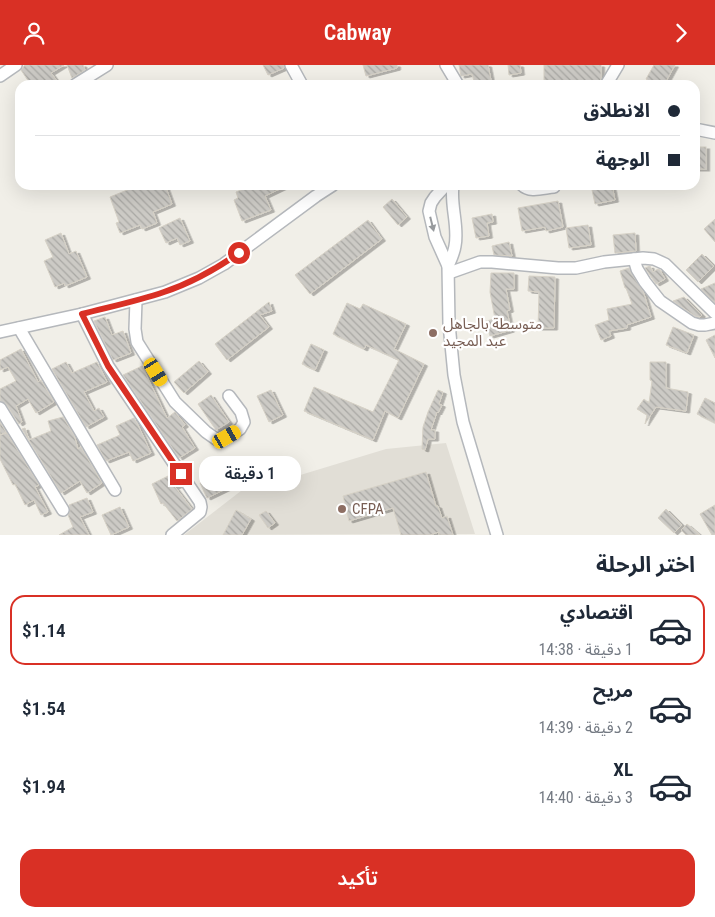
<!DOCTYPE html>
<html lang="ar">
<head>
<meta charset="utf-8">
<style>
	body { margin:0; font-family:"Roboto Condensed","Noto Sans Arabic",sans-serif; background:#f2f2f3; color:#1f2937; direction:rtl; height:100vh; display:flex; flex-direction:column; font-size:19px; white-space:nowrap }
	* { box-sizing:border-box; margin:0 }
	p { font-size:16px; color:#747a83 }
	.icon { flex:none; width:28px; height:28px; fill:none; stroke:currentColor; stroke-width:2; stroke-linecap:round; stroke-linejoin:round }
	.map { position:relative; height:470px; overflow:hidden; direction:ltr }
	.drawer { display:flex; flex-direction:column; background:#fff; flex:1 }
	.drawer>* { flex:none }
	.top-card { position:absolute; left:15px; top:15px; width:685px; height:110px; border-radius:15px; box-shadow:0 5px 20px #0002; direction:rtl; display:grid; align-content:center; height:110px; padding:0 20px; background:#fff }
	.end { position:absolute; width:22px; height:22px; margin:-11px; border:6px solid #d93025; background:#fff; box-shadow:0 0 0 2px #fff }
	.from { border-radius:50% }
	.bubble { position:absolute; height:35px; border-radius:15px; background:#fff; box-shadow:0 5px 20px #0002; font-size:16px; font-weight:600; line-height:35px; text-align:center; direction:rtl }
	.car { position:absolute; width:15px; height:30px; margin:-15px -8px; border-radius:6px; box-shadow:0 0 4px 1px #0007; background:linear-gradient(#f5c518 24%,#345 0 40%,#f5c518 0 76%,#345 0 86%,#f5c518 0) }
	.top-card b { display:flex; align-items:center; gap:18px; height:48px; font-size:19px }
	.top-card b+b { border-top:1px solid #e0e1e3 }
	.top-card i { width:12px; height:12px; background:#1f2937 }
	ul { padding:0; list-style:none }
	li { display:flex; align-items:center; gap:15px; height:70px; margin:0 10px 8px; padding:0 10px; border:2px solid transparent; border-radius:15px }
	li div { flex:1 }
	li b { display:block; font-size:19px }
	li em { font-style:normal; font-weight:600 }
	li.on { border-color:#d93025 }
	li>.icon { width:45px; height:45px; stroke-width:1.5 }
	h2 { padding:0 20px; font-size:22px; line-height:60px }
	.button { display:flex; gap:10px; margin-top:auto; padding:10px 20px }
	.button a { flex:1; height:58px; border-radius:15px; background:#d93025; color:#fff; font-size:20px; font-weight:600; line-height:58px; text-align:center }
	header { display:flex; justify-content:space-between; align-items:center; height:65px; padding:0 20px; background:#d93025; color:#fff; font-size:22px; font-weight:600 }
	.map>svg:first-child { display:block }
	.education { fill:#e1ded6 }
	.building { fill:url(#building-back-hatch); stroke:#d6d1c6; filter:url(#shadow) }
	.lines { fill:none; stroke-linecap:round; stroke-linejoin:round }
	.minor-casing { stroke:#b5b8bc; stroke-width:14 }
	.minor { stroke:#fff; stroke-width:11 }
	.oneway { fill:#979a9d }
	.route { stroke:#d93025; stroke-width:6 }
	.education-dot { fill:#8d6e63; stroke:#fff; stroke-width:2 }
	.labels { text-anchor:middle; stroke-width:4.5; stroke-linejoin:round; paint-order:stroke }
	.education-label { font-size:15px; fill:#785e54; stroke:#fff; text-anchor:start }
</style>
</head>
<body>
<header><svg class="icon" aria-label="forward" viewBox="0 0 24 24"><path d="M9 5l7 7-7 7"/></svg>Cabway<svg class="icon" aria-label="person" viewBox="0 0 24 24"><circle cx="12" cy="8" r="4"/><path d="M4 21q1-7 8-7t8 7"/></svg></header>
<div class="map">
<svg width="715" height="470" viewBox="0 0 715 470">
	<defs>
		<pattern id="building-back-hatch" width="6" height="6" patternUnits="userSpaceOnUse" patternTransform="scale(1.25)"><rect width="6" height="6" fill="#cccac5"/><path d="M-1 5l2 2M0 0l6 6M5-1l2 2" fill="none" stroke="#a9a8a4"/></pattern>
		<filter id="shadow"><feDropShadow dx="3.5" dy="2" stdDeviation="0" flood-color="#0004"/></filter>
	</defs>
	<rect width="100%" height="100%" fill="#f1efe8"/>
	<path class="education" d="M446 378 475 469 184 470 259 412 274 418 386 384Z"/>
	<g class="building">
		<path d="M25 0H64L51 8 60 20H31L21 5Z"/>
		<path d="M67 0H83L85 5 72 13Z"/>
		<path d="M263 0H284V3L268 10Z"/>
		<path d="M363 0H397V3L366 11Z"/>
		<path d="M459 0H488L492 20H475L472 9 461 11Z"/>
		<path d="M508 0H520L521 8 509 10Z"/>
		<path d="M544 0H601V14L599 17H592V18H573V16L544 17Z"/>
		<path d="M654 0H675L664 20H657L646 14Z"/>
		<rect x="695" y="82" width="11" height="22"/>
		<path d="M130 120H165L172 139 153 147 157 158 142 164 140 160 120 168 116 158 119 157 110 132 132 123Z"/>
		<path d="M254 120H288L265 131 271 145 242 156 234 135 238 133 236 127Z"/>
		<path d="M591 120H612L615 135 595 139Z"/>
		<path d="M392 134 407 152 398 160 383 142Z"/>
		<path d="M558 136 563 162 546 166 545 162 522 166 518 143Z"/>
		<path d="M492 149 493 157 487 158 489 171 476 173 472 153Z"/>
		<path d="M180 153 190 176 180 180 177 173 166 178 159 163Z"/>
		<path d="M715 154V177L704 164Z"/>
		<path d="M368 155 382 174 310 229 295 210Z"/>
		<path d="M588 160 591 180 569 183 566 163Z"/>
		<path d="M61 168 69 189 76 186 87 212 65 221 64 218 55 222 44 196 53 192 45 175Z"/>
		<path d="M635 168 636 186 615 188 613 170Z"/>
		<path d="M509 177 512 191 494 190 492 181Z"/>
		<path d="M702 189 714 201 698 217 686 205Z"/>
		<path d="M650 201 653 207 658 204 660 205 665 214 656 219 645 203Z"/>
		<path d="M629 203 631 208 643 226 651 252 627 260V263L609 266 611 271 601 275 595 260 609 255 607 244 632 239 626 223H625L620 206Z"/>
		<path d="M491 208H514V224H506L510 245 507 246 511 265 490 271 486 256 495 254 490 227Z"/>
		<path d="M529 211 555 212 554 263H538L539 227 528 226Z"/>
		<path d="M715 218V238L701 224Z"/>
		<path d="M684 232 702 250 700 252 695 251 673 236Z"/>
		<path d="M269 237 272 246 260 250 269 262 227 295 215 279Z"/>
		<path d="M347 238 360 244 363 239 406 259 394 284 424 299 398 353 385 346 373 375 304 346 314 322 373 347 399 295 366 280 364 284 333 269Z"/>
		<path d="M105 252 112 270 123 266 131 288 113 295 94 256Z"/>
		<path d="M673 262 694 270 687 288 666 280Z"/>
		<path d="M715 270V293L706 275Z"/>
		<path d="M311 279 324 285 315 305 302 299Z"/>
		<path d="M21 284 38 317 41 315 54 337 36 348 28 334 16 341 22 357 19 359 6 339 0 336V324L16 316 8 302 0 305V295Z"/>
		<path d="M199 296 208 307 184 328 174 317Z"/>
		<path d="M66 297 72 308 97 297 107 317 84 327 94 346 99 343 104 352 86 362 52 304Z"/>
		<path d="M650 297H666V323L688 327 686 346 656 342 645 359 647 350 637 344 644 334 649 338 652 316 650 315Z"/>
		<path d="M142 301 167 353 175 347 185 360 182 362 195 383 179 393 123 310Z"/>
		<path d="M271 325 283 350 269 357 257 331Z"/>
		<path d="M438 325 443 327 439 339 442 340 438 348 437 347 431 365H435V374H428L425 385 422 384 423 362 428 347Z"/>
		<path d="M211 330 229 357 216 365 198 339Z"/>
		<path d="M705 333 715 338V358L697 349Z"/>
		<path d="M63 352 74 370 78 384 81 382 102 418 87 428 80 416 61 428 22 364 25 363 29 375 51 366 48 356Z"/>
		<path d="M134 353 137 358 151 388 133 396 129 387 106 396 97 380 120 370 116 361Z"/>
		<path d="M0 357 6 367 0 370 7 368 39 420 35 422 48 447 41 450 34 435 25 440 15 419 13 420 0 394Z"/>
		<path d="M229 404 236 419 207 433 200 418Z"/>
		<path d="M426 407 436 441H438L442 453 447 451 453 470H439V467L430 470H401L393 443 349 456 343 431Z"/>
		<path d="M172 409 180 420 175 422 192 444 177 456 163 438 161 439 152 419Z"/>
		<path d="M87 433 93 447 80 452 89 470H59L73 462 68 450 70 445 69 440Z"/>
		<path d="M715 440V470H712L700 449Z"/>
		<path d="M120 442 129 462 111 470 102 450Z"/>
		<path d="M666 444 682 460 674 468 658 453Z"/>
		<path d="M236 445 251 454 242 470H223Z"/>
		<path d="M266 446 275 458 268 463 259 450Z"/>
		<path d="M687 459 700 470H686L681 465Z"/>
	</g>
	<g class="lines">
		<g class="minor-casing">
			<g id="minor">
				<path d="M291 0 302 20"/>
				<path d="M446 0 458 20"/>
				<path d="M0 11 16 0"/>
				<path d="M75 20 107 0"/>
				<path d="M606 20 618 0"/>
				<path d="M695 64 715 68"/>
				<path d="M446 120 435 132 431 138 429 146 435 172 448 201 449 259 454 310 463 357 497 470"/>
				<path d="M522 120C530 128 543 123 554 122"/>
				<path d="M634 194 637 204 645 217 660 236 692 258 699 260H705L715 258"/>
				<path d="M448 201C451 194 454 188 455 181 459 161 450 141 453 120"/>
				<path d="M449 208 480 197H492L558 203H576L604 197 643 193 654 194 665 199 715 248"/>
				<path d="M136 235 135 264 137 277 175 337 206 367 216 374 227 372 240 364 244 357 241 347 229 331"/>
				<path d="M82 249 108 301 200 437 201 442 200 447 172 470"/>
				<path d="M19 263 115 425"/>
				<path d="M0 267 82 249 165 227 199 213 224 199 316 131 333 120"/>
				<path d="M0 343 63 445"/>
			</g>
		</g>
		<use href="#minor" class="minor"/>
	</g>
	<defs><path id="oneway-solid" d="M-6-.8H1V-3.2L6.5 0L1 3.2V.8H-6Z" transform="scale(1.25)"/></defs>
	<use class="oneway" href="#oneway-solid" transform="translate(432 159) rotate(76)"/>
	<g class="lines">
		<path class="route" d="M181 409 108 301 82 249C109 242 138 236 164 227 191 218 216 204 239 188"/>
	</g>
	<g class="education-dot">
		<circle cx="433" cy="268" r="5"/>
		<circle cx="342" cy="444" r="5"/>
	</g>
	<g class="labels">
		<g class="education-label">
			<text x="443" y="264">متوسطة بالجاهل<tspan x="443" dy="17">عبد المجيد</tspan></text>
			<text x="352" y="449">CFPA</text>
		</g>
	</g>
</svg>
<i class="end from" style="left:239px;top:188px"></i>
<i class="end" style="left:181px;top:409px"></i>
<div class="bubble" style="left:199px;top:391px;width:102px">1 دقيقة</div>
<i class="car" style="left:156px;top:307px;rotate:148deg"></i>
<i class="car" style="left:227px;top:372px;rotate:60deg"></i>
<div class="top-card">
<b><i class="from"></i>الانطلاق</b>
<b><i></i>الوجهة</b>
</div>
</div>
<section class="drawer">
<h2>اختر الرحلة</h2>
<ul>
<li class="on"><svg class="icon" aria-label="car" viewBox="0 0 24 24"><path d="M5 17H2v-5l4-1 3-4h7l3 4 3 1v5h-3M9 17h6M6 11h13"/><circle cx="7" cy="17" r="2"/><circle cx="17" cy="17" r="2"/></svg><div><b>اقتصادي</b><p>1 دقيقة · 14:38</p></div><em>$1.14</em></li>
<li><svg class="icon" aria-label="car" viewBox="0 0 24 24"><path d="M5 17H2v-5l4-1 3-4h7l3 4 3 1v5h-3M9 17h6M6 11h13"/><circle cx="7" cy="17" r="2"/><circle cx="17" cy="17" r="2"/></svg><div><b>مريح</b><p>2 دقيقة · 14:39</p></div><em>$1.54</em></li>
<li><svg class="icon" aria-label="car" viewBox="0 0 24 24"><path d="M5 17H2v-5l4-1 3-4h7l3 4 3 1v5h-3M9 17h6M6 11h13"/><circle cx="7" cy="17" r="2"/><circle cx="17" cy="17" r="2"/></svg><div><b>XL</b><p>3 دقيقة · 14:40</p></div><em>$1.94</em></li>
</ul>
<div class="button"><a>تأكيد</a></div>
</section>
</body>
</html>
